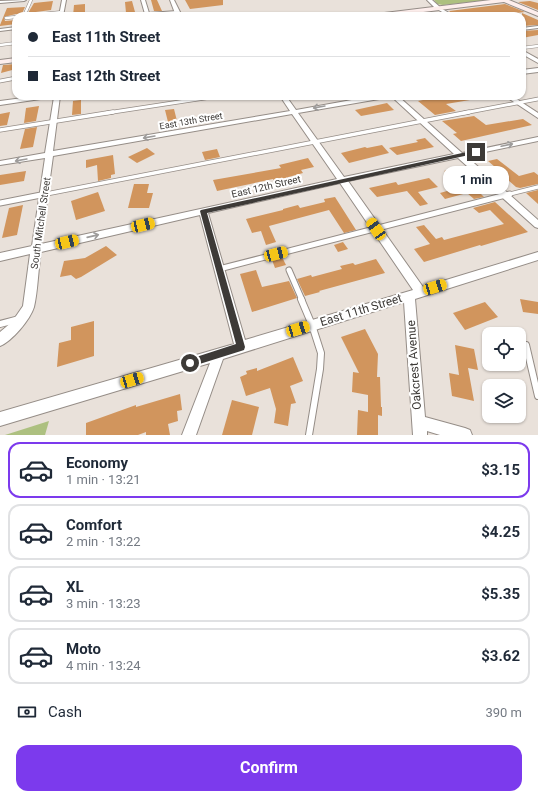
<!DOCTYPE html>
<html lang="en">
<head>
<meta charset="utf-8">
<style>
	body { margin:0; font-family:Roboto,sans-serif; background:#f2f2f3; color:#1f2937; height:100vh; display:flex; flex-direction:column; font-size:15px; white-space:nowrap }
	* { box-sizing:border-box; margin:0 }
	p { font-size:13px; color:#747a83 }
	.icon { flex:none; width:22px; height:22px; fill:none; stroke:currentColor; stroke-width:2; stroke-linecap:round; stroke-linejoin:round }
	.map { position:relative; height:435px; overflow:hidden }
	.drawer { display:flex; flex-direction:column; background:#fff; flex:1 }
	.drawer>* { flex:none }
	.hud { position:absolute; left:12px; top:12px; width:514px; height:88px; border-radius:12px; box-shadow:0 1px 3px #0004; display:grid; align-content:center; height:88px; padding:0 16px; background:#fff }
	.buttons { position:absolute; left:482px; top:327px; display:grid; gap:8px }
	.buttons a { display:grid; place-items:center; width:44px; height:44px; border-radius:8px; background:#fff; box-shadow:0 1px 3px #0004; font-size:20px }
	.end { position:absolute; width:18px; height:18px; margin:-9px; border:5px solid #3d3a37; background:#fff; box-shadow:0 0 0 2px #fff }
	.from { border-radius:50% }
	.bubble { position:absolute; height:28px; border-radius:12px; background:#fff; box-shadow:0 1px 3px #0004; font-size:13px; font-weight:700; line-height:28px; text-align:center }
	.car { position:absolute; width:12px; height:24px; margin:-12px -6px; border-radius:5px; box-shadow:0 0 3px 1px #0007; background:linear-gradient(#f5c518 24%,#345 0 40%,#f5c518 0 76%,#345 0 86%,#f5c518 0) }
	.hud b { display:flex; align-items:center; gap:14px; height:38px; font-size:15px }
	.hud b+b { border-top:1px solid #e0e1e3 }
	.hud i { width:10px; height:10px; background:#1f2937 }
	ul { padding:7px 0 0; list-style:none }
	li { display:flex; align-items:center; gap:12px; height:56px; margin:0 8px 6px; padding:0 8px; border:2px solid #e0e1e3; border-radius:12px }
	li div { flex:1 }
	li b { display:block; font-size:15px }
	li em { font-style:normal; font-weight:700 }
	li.active { border-color:#7c3aed }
	li>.icon { width:36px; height:36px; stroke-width:1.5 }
	.pay { display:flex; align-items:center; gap:10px; height:44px; padding:0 16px; font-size:15px }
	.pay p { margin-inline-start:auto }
	.cta { display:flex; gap:8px; margin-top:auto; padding:8px 16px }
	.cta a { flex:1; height:46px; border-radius:12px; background:#7c3aed; color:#fff; font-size:16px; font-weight:700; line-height:46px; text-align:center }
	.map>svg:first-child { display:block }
	.green { fill:#adc080 }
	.building { fill:#d1955d }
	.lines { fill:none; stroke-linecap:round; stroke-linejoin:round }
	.service-far4-casing { stroke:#958d87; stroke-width:3.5 }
	.service-far3-casing { stroke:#958d87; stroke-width:4.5 }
	.service-far2-casing { stroke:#958d87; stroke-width:5 }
	.service-far1-casing { stroke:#958d87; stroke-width:7 }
	.service-casing { stroke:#958d87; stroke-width:8 }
	.minor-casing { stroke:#958d87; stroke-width:2 }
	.tertiary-casing { stroke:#958d87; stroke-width:2 }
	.secondary-casing { stroke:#958d87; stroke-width:2 }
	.service-far4 { stroke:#fff; stroke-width:2.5 }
	.service-far3 { stroke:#fff; stroke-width:3 }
	.service-far2 { stroke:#fff; stroke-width:3.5 }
	.service-far1 { stroke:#fff; stroke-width:5 }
	.service { stroke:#fff; stroke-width:6 }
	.minor { fill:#fff; fill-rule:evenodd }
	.tertiary { fill:#fff; fill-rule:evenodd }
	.secondary { fill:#fdeeec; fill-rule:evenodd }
	.oneway { stroke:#9e9c9b }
	.route { fill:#3d3a37 }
	.labels { text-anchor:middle; stroke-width:4; stroke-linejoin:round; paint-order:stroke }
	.far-street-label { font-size:9px; fill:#3d3a37; stroke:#fff }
	.street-label { font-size:10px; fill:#3d3a37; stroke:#fff }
	.near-street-label { font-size:12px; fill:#3d3a37; stroke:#fff }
</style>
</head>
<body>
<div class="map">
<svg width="538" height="435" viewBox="0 0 538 435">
	<rect width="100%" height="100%" fill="#e9e1da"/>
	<g class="green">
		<path d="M434 0H489L443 5 437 4Z"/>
		<path d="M49 421 45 435H5Z"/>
	</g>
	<g class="building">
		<path d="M151 0H157L162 11H154Z"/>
		<path d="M185 0H223V5L190 9Z"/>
		<path d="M53 1 51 10 28 13 34 3Z"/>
		<path d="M132 1 135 12 126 13 125 2Z"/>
		<path d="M530 1 538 3V10L518 2Z"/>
		<path d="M85 4V16H73L74 5Z"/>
		<path d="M505 4 525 12 485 16H455L449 11Z"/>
		<path d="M25 7 21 16 16 14 4 17 5 21 16 20V24L0 26V25L7 8Z"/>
		<path d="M522 13 538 20V25L522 26Z"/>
		<path d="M538 30V35L522 38V31Z"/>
		<path d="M16 64V69L1 73 3 65Z"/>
		<path d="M443 96H470V100L446 104 456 111 435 115 418 101Z"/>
		<path d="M81 100V114L72 115 73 101Z"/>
		<path d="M387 103 394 110 361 116 355 110Z"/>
		<path d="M39 106 36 121 24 123 26 108Z"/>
		<path d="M174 109 177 121 168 122 165 110Z"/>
		<path d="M10 112 7 125 0 126V114Z"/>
		<path d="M474 116 486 125 523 119 532 125 461 141 453 134 457 133 442 121Z"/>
		<path d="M37 127 33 147 20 149 25 129Z"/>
		<path d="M425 138 434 147 397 155 389 148 418 142 416 140Z"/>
		<path d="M382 145 389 153 349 163 341 153 365 147 367 148Z"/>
		<path d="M147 148 155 154 137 163 128 157Z"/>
		<path d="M217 149 220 157 205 160 202 152Z"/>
		<path d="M113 155 115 174 111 175V178L98 181 97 165 86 168V160Z"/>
		<path d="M308 158 314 167 301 170 303 173 285 178 274 181 273 179 217 191 213 180 281 168 279 165Z"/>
		<path d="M497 159 519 176 534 172 538 175V184L520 188 516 187 507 179H509L488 161Z"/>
		<path d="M454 168 466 179 484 197 474 199 467 193 445 199 440 193 461 187 444 171Z"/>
		<path d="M26 171 24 181 0 185V175Z"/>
		<path d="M429 178 438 187 418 192 428 204 420 206 407 191 377 197 369 188 396 182 398 185Z"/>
		<path d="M134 184H149L147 193H153L149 208H128Z"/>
		<path d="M538 190V204L526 193Z"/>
		<path d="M98 192 105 211 76 220 71 201Z"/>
		<path d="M335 197 356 230 344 233 329 210 269 226 276 242 266 245 261 231 252 233 246 219 283 210V209L298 205 300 208 325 202 324 199Z"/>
		<path d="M495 202 528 232 481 246 480 245 424 262 414 249 430 244 416 227 424 225 436 239 442 237 444 240 504 224 490 210 479 213 473 208Z"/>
		<path d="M23 205 17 235 2 238 9 208Z"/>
		<path d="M343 242 348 249 338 252 334 245Z"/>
		<path d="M106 246 117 255 81 277 76 279 71 275 60 277 64 261 85 258Z"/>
		<path d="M282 257 286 265 275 268 272 260Z"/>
		<path d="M376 259 385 273 319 291 320 292 305 296 297 279 311 275 312 277 342 269 340 266 353 263 355 265Z"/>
		<path d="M256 270 262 287 289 281 297 298 252 312 240 274Z"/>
		<path d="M520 299 538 302V314L523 312Z"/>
		<path d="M485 302 498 317 465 330 453 313Z"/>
		<path d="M94 321V356L57 367 59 343 71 340V327Z"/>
		<path d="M365 329 378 354 377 377H380L381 407H382V416L378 415V435H357L358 410 368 412V395L352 392 353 372 359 373 341 337Z"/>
		<path d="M455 345 474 349 478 370 468 368 474 401 452 396 449 373 459 375Z"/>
		<path d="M293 357 303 381 290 386 296 403 291 404 288 426 274 423 276 409 270 388 246 396 240 377 247 374 246 371 257 368V371Z"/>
		<path d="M180 394 182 410 177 411 178 421 168 424 170 435H146V432L138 435H86V423L136 405V407Z"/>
		<path d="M232 400 259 407 252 435H222Z"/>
	</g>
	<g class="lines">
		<g class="service-far4-casing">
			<g id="service-far4">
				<path d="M24 16 31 0"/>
				<path d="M25 16 62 12"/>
				<path d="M6 18 16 17"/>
				<path d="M0 45 16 43"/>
				<path d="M522 48 538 46"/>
			</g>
		</g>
		<g class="service-far3-casing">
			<g id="service-far3">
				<path d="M0 81 16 78"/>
				<path d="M107 113 218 96"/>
				<path d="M464 113 538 99"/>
			</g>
		</g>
		<g class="service-far2-casing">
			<g id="service-far2">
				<path d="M0 130 113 112"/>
				<path d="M41 195 469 112"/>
				<path d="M506 195 538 187"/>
			</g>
		</g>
		<g class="service-far1-casing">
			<g id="service-far1">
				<path d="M0 203 46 194"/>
				<path d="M219 269 510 194"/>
				<path d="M289 270 302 300"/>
			</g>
		</g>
		<g class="service-casing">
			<g id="service">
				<path d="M301 299 312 325 321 353 320 369 309 435"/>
				<path d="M0 324 19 319"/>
				<path d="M526 345 538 396"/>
			</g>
		</g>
		<g class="minor-casing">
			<g id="minor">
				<path d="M26 0 24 1 0 3V1Z"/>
				<path d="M62 0H66L63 16H59Z"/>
				<path d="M141 0H145L149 13 177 11 179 12 150 16H133L145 14Z"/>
				<path d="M437 7H439L454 16H449L437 9Z"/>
				<path d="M538 26V28L522 30V28Z"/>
				<path d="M16 27V29L0 31V29Z"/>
				<path d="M522 50 538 59V63L522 54Z"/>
				<path d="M538 68V72L522 74V70Z"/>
				<path d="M38 96H60L53 151 290 111 280 96H286L296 110 374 96H388L385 98 298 113 344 177 454 154 391 96H398L462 153 538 137V141L466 156 538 220V228L535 227 458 158 348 181 423 287 538 252V260L415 299 425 417 465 428 470 430 472 435H440L427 431V435H413L404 302 223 359 196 435H182L210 363 0 426V412L234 344 200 215 41 252C38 269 38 290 34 307 30 320 12 341 0 346V332L12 322 23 306 30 254 0 261V253L32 246 45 158 0 165V161L45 153 54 97 0 105V101ZM292 114 337 179 41 244 53 156ZM340 183 413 290 245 340 208 213Z"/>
				<path d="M505 96H512L538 113V118Z"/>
			</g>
		</g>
		<g class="tertiary-casing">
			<g id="tertiary">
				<path d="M170 0H174L182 16H176Z"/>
				<path d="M427 0H432L441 8 436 9Z"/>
			</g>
		</g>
		<g class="secondary-casing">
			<g id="secondary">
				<path d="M491 0H509L538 12V16L504 2 391 16H373L376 14Z"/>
				<path d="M16 58V62L0 64V60Z"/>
			</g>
		</g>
		<use href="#service-far4" class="service-far4"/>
		<use href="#service-far3" class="service-far3"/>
		<use href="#service-far2" class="service-far2"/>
		<use href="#service-far1" class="service-far1"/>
		<use href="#service" class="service"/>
		<use href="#minor" class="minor"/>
		<use href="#tertiary" class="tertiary"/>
		<use href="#secondary" class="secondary"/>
	</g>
	<defs><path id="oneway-shaft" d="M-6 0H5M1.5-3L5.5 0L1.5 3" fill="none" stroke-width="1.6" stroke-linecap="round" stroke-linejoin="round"/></defs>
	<g class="oneway">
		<use href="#oneway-shaft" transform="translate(319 107) rotate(170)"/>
		<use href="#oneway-shaft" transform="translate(149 137) rotate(170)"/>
		<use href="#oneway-shaft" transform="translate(507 145) rotate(-12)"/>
		<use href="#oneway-shaft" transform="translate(21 160) rotate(170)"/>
		<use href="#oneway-shaft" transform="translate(93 236) rotate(-13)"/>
	</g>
	<path class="route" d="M476 150 478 151V153L207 213 245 347 244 350 241 351 190 367 187 366 186 363 187 360 236 344 200 211 201 210Z"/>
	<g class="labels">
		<g class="far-street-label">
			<text transform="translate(191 121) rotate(-10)" y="3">East 13th Street</text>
		</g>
		<g class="street-label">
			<text transform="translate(266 186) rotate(-13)" y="4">East 12th Street</text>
			<text transform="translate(40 223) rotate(-82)" y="4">South Mitchell Street</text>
		</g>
		<g class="near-street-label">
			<text transform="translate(361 310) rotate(-17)" y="4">East 11th Street</text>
			<text transform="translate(414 365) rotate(-94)" y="4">Oakcrest Avenue</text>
		</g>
	</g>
</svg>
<div class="buttons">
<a><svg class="icon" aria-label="locate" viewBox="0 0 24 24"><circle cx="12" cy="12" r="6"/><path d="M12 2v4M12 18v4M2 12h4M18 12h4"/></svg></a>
<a><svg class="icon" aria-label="layers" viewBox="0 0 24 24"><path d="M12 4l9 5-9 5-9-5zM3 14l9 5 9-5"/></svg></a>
</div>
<i class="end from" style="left:190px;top:363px"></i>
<i class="end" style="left:476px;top:152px"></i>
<div class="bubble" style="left:443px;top:166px;width:66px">1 min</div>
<i class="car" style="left:143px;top:225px;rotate:77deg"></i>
<i class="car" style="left:376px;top:229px;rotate:325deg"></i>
<i class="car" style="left:67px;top:242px;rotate:77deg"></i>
<i class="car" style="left:276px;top:254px;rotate:75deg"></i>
<i class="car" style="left:435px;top:287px;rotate:73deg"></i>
<i class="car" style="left:298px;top:329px;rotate:73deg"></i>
<i class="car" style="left:132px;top:380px;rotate:73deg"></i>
<div class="hud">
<b><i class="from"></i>East 11th Street</b>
<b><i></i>East 12th Street</b>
</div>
</div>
<section class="drawer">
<ul>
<li class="active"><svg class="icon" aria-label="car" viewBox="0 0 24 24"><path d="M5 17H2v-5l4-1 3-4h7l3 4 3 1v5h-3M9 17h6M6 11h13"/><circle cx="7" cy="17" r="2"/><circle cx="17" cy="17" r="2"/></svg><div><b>Economy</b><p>1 min · 13:21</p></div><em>$3.15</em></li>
<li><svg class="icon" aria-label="car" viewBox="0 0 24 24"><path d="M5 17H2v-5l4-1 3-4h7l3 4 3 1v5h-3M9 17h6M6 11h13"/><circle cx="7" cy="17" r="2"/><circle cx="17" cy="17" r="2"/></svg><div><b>Comfort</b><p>2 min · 13:22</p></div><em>$4.25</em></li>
<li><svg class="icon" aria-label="car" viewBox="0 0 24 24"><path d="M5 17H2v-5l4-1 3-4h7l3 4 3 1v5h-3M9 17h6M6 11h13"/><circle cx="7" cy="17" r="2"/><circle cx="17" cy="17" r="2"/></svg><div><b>XL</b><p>3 min · 13:23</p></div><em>$5.35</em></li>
<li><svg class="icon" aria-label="car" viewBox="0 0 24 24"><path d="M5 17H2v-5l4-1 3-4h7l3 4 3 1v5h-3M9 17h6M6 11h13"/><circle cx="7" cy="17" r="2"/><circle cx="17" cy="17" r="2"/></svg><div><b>Moto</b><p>4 min · 13:24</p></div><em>$3.62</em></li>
</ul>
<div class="pay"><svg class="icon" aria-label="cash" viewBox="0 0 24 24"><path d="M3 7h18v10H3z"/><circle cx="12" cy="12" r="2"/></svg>Cash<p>390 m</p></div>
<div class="cta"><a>Confirm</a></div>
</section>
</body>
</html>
